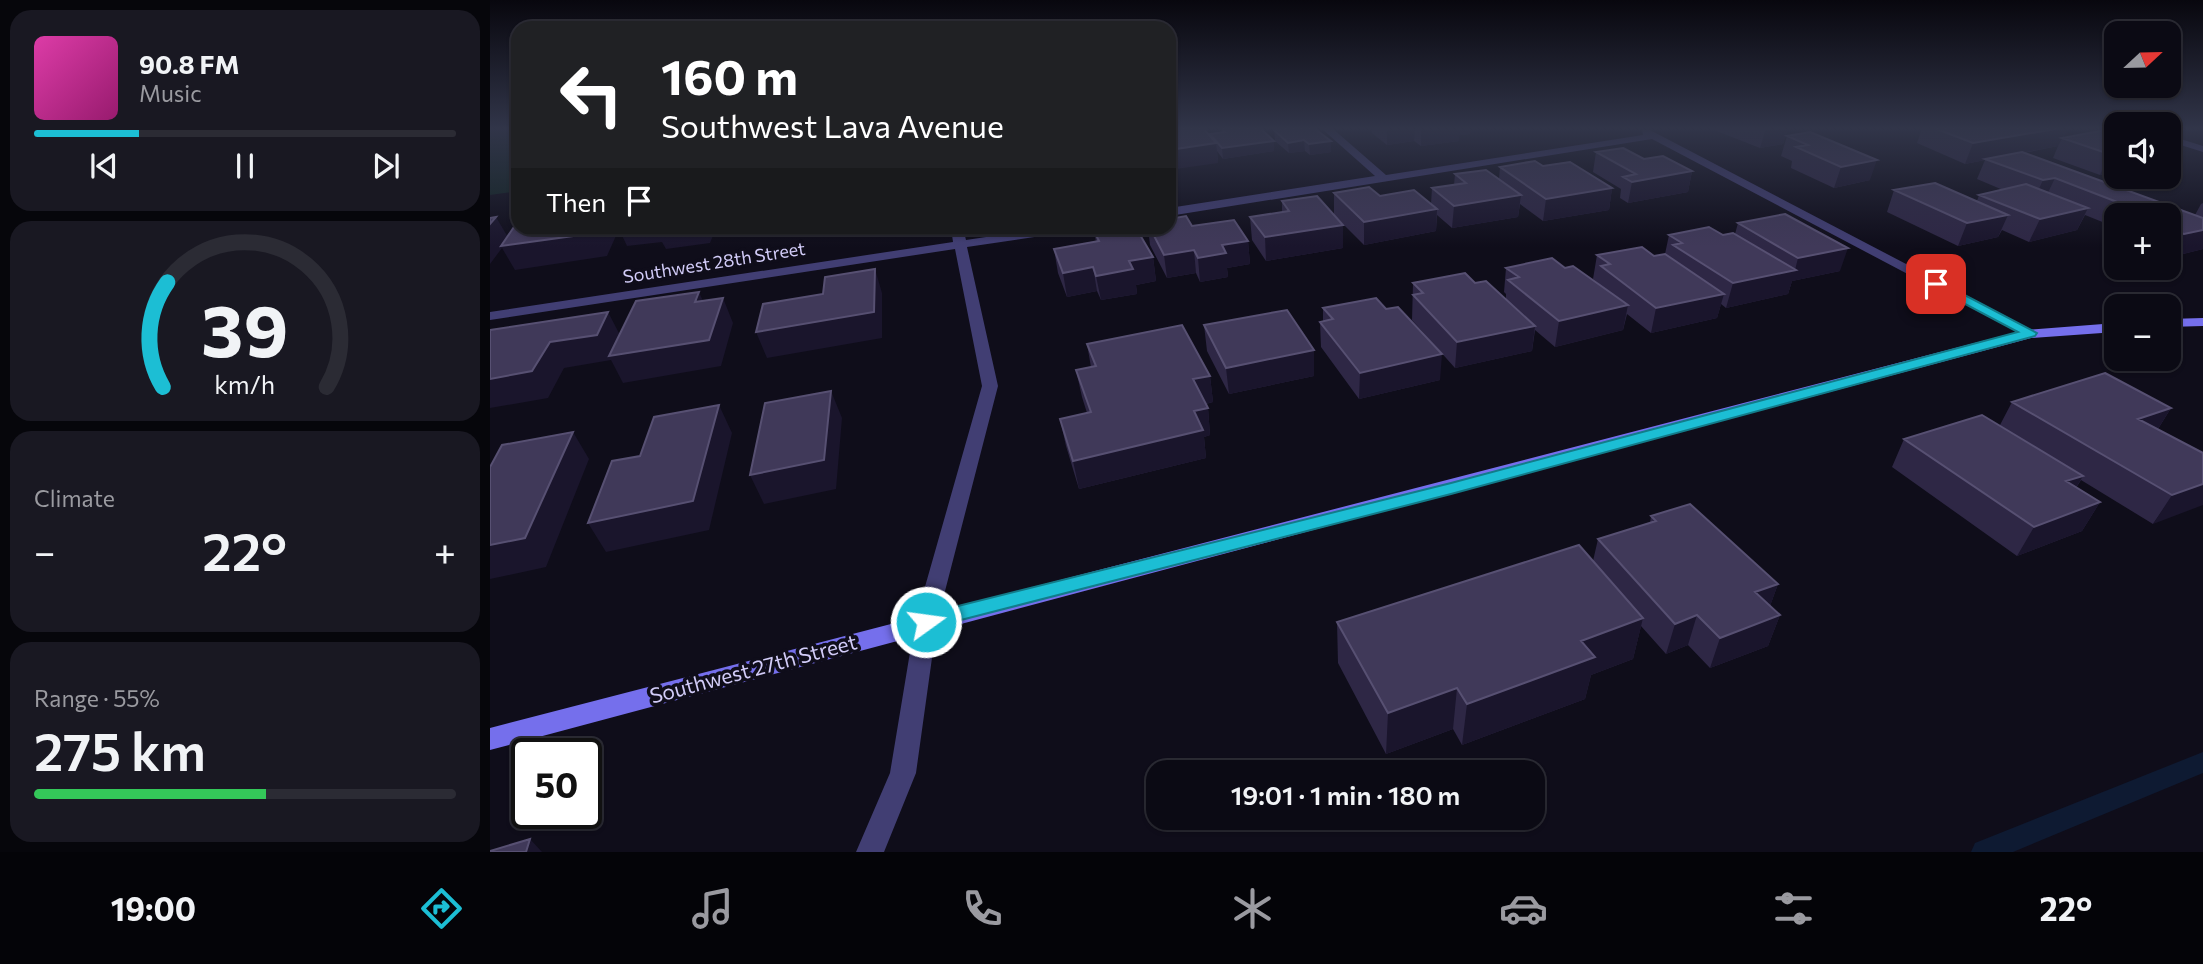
<!DOCTYPE html>
<html lang="en">
<head>
<meta charset="utf-8">
<style>
	:root { --surface:#0b0a14; --page:#191822; --text:#f1f3f6; --muted:#9a9aa0; --line:#2b2b34; --accent:#1cbed4 }
	body { margin:0; font-family:Commissioner,sans-serif; background:var(--page); color:var(--text); height:100vh; display:flex; flex-direction:column; font-size:26px; white-space:nowrap }
	* { box-sizing:border-box; margin:0 }
	p { font-size:23px; color:var(--muted) }
	.icon { flex:none; width:38px; height:38px; fill:none; stroke:currentColor; stroke-width:2; stroke-linecap:round; stroke-linejoin:round }
	.map { position:relative; flex:1; overflow:hidden }
	.details { display:flex; flex-direction:column; gap:10px; padding:10px; background:#06060b; width:490px }
	.details>* { flex:none }
	.banner { position:absolute; left:21px; top:21px; width:665px; height:214px; border-radius:21px; box-shadow:0 2px 5px #0004,0 0 0 2px var(--line); background:#202124; color:#fff; overflow:hidden }
	.needle { width:46px; rotate:68deg }
	.buttons { position:absolute; left:1614px; top:21px; display:grid; gap:14px }
	.buttons a { display:grid; place-items:center; width:77px; height:77px; border-radius:14px; background:var(--surface); box-shadow:0 2px 5px #0004,0 0 0 2px var(--line); font-size:35px }
	.speed { position:absolute; left:21px; top:738px; display:flex; gap:14px; font-size:35px; font-weight:700; text-align:center }
	.speed>* { display:grid; place-content:center; width:91px; height:91px; border-radius:50%; background:var(--surface); box-shadow:0 2px 5px #0004,0 0 0 2px var(--line); line-height:1 }
	.speed .limit { border:4px solid #111; border-radius:10px; background:#fff; color:#111 }
	.pin { position:absolute; display:grid; place-items:center; width:60px; height:60px; color:#fff; margin:-30px; border-radius:14px; box-shadow:0 4px 10px #0006 }
	.me { position:absolute; width:77px; margin:-38px; rotate:76deg; stroke-linejoin:round; filter:drop-shadow(0 0 5px #0008) }
	.turn { display:flex; align-items:center; gap:24px; height:147px; padding:0 35px; font-size:32px }
	.turn .icon { width:91px; height:91px; stroke-width:2.5 }
	.turn b { display:block; font-size:49px; line-height:60px }
	.then { display:flex; align-items:center; height:66px; padding:0 35px; background:#0003; gap:14px; font-size:26px }
	.big { font-size:52px; font-weight:600; line-height:1.1 }
	.details .tile { flex:1; display:flex; flex-direction:column; justify-content:center; gap:10px; min-width:0; padding:0 24px; border-radius:21px; background:var(--page) }
	.details .dial { align-items:center; gap:0 }
	.dial svg { height:182px; overflow:visible; fill:none; stroke:var(--line); stroke-width:7; stroke-linecap:round; text-anchor:middle }
	.dial text { fill:var(--text); stroke:none }
	.song { display:flex; align-items:center; gap:21px }
	.cover { width:84px; height:84px; border-radius:10px; background:linear-gradient(135deg,hsl(320 70% 55%),hsl(320 70% 35%)) }
	.played { height:7px; border-radius:4px; background:linear-gradient(90deg,var(--accent) 25%,var(--line) 25%) }
	.keys { display:flex; justify-content:space-around; direction:ltr }
	.heat { display:flex; justify-content:space-between; align-items:center; font-size:38px; direction:ltr }
	.charge { height:10px; border-radius:5px; background:linear-gradient(90deg,#34c759 55%,var(--line) 0) }
	.trip { position:absolute; left:656px; top:760px; width:399px; height:70px; border-radius:21px; background:var(--surface); box-shadow:0 2px 5px #0004,0 0 0 2px var(--line); font-weight:600; line-height:70px; text-align:center }
	.tab-bar { display:flex; height:112px; justify-content:space-around; align-items:center; background:#040408; color:var(--muted) }
	.tab-bar .icon { width:49px; height:49px }
	.tab-bar .on { color:var(--accent) }
	.tab-bar b { font-size:32px; color:var(--text) }
	main { display:flex; flex:1; min-height:0 }
	.map>svg:first-child { display:block }
	.green { fill:#112322 }
	.lines { fill:none; stroke-linecap:round; stroke-linejoin:round }
	.stream { fill:#0e1a32; fill-rule:evenodd }
	.minor { fill:#413e73; fill-rule:evenodd }
	.secondary { fill:#756fec; fill-rule:evenodd }
	.wall { fill:#2e2745 }
	.shaded-wall { fill:#1a152c }
	.building { fill:#403959; stroke:#575072; stroke-width:2 }
	.route { fill:#1cbed4; stroke:#127c8a; stroke-width:2 }
	.labels { text-anchor:middle; dominant-baseline:central; stroke-width:7; stroke-linejoin:round; paint-order:stroke }
	.far-street-label { font-size:18px; fill:#d2ccf8; stroke:#0f0d1a }
	.street-label { font-size:21px; fill:#d2ccf8; stroke:#0f0d1a }
</style>
</head>
<body>
<main>
<section class="details">
<div class="tile">
<div class="song"><i class="cover"></i><div><b>90.8 FM</b><p>Music</p></div></div>
<div class="played"></div>
<div class="keys"><svg class="icon" aria-label="previous" viewBox="0 0 24 24"><path d="M18 5L8 12l10 7zM5 5v14"/></svg><svg class="icon" aria-label="pause" viewBox="0 0 24 24"><path d="M8 5v14M16 5v14"/></svg><svg class="icon" aria-label="next" viewBox="0 0 24 24"><path d="M6 5l10 7-10 7zM19 5v14"/></svg></div>
</div>
<div class="tile dial"><svg viewBox="0 0 100 80">
<path d="M14 69A42 42 0 1 1 86 69"/>
<path d="M14 69A42 42 0 0 1 16 23" stroke="#1cbed4"/>
<text x="50" y="56" font-size="32" font-weight="700">39</text>
<text x="50" y="72" font-size="11">km/h</text>
</svg></div>
<div class="tile"><p>Climate</p>
<div class="heat"><a>−</a><b class="big">22°</b><a>+</a></div>
</div>
<div class="tile"><p>Range · 55%</p><b class="big">275 km</b><div class="charge"></div></div>
</section>
<div class="map">
<svg width="1713" height="852" viewBox="0 0 1713 852">
	<rect width="100%" height="100%" fill="#0f0d1a"/>
	<path class="green" d="M0 128H28V191L0 195Z"/>
	<g class="lines">
		<path class="stream" d="M1713 752V773L1523 852H1481L1485 843Z"/>
		<path class="minor" d="M831 128H842L896 175 1153 135 1152 130H1160L1548 333 1545 336H1535L1162 139 679 216V208L885 176Z
			M1678 135 1713 146V152L1678 141Z
			M461 228H473L476 240 557 228H584L578 232 477 247 508 386 447 622 426 773 394 852H366L400 773 425 622 492 386 465 249 0 320V312L463 242Z"/>
		<path class="secondary" d="M1713 318V326L1678 327V319Z
			M1626 323V332L1541 338 0 750V728L1535 330Z"/>
	</g>
	<path class="wall" d="M732 128 784 151 733 159 727 151 728 163 720 134 732 132Z
		M790 128H824L841 141V152L820 155 815 151 799 153 785 141 784 130 791 129Z
		M882 128H981L980 134 969 135V141L931 146 924 141 897 145 882 133Z
		M1219 128H1298L1293 144 1270 148Z
		M1430 128H1578L1573 138 1624 128 1626 171 1610 175 1563 158 1568 146 1534 153 1705 215 1711 204 1713 203V249L1681 257 1678 256V215H1626V235L1612 230 1615 223 1595 215 1587 230 1539 242 1512 230 1508 237 1468 246 1397 212 1404 190 1487 201 1489 195 1513 190 1487 179 1495 160 1475 164 1427 143 1432 128Z
		M1320 132 1380 180 1344 188 1301 168 1302 161 1291 156 1297 136Z
		M1106 152 1202 171 1198 192 1138 203 1130 198 1131 189 1103 172Z
		M1053 166 1122 188 1119 210 1053 221 1030 204 1028 217 962 228 947 215 946 231 874 245 844 215V193L890 196 941 204 942 188 964 185 965 174 1009 179 1010 167Z
		M792 201 853 248 776 261 762 240 760 217 792 212Z
		M1248 223 1350 271 1302 281 1298 294 1236 308 1231 304 1227 318 1161 333 1137 314 1133 330 1065 347 1045 330 1042 351 965 368 922 320 923 283H985L1016 299V294L1014 292 1016 268H1075L1108 283 1103 279 1107 255 1164 256 1175 254 1179 235 1245 234Z
		M702 226 758 241 760 264 737 268 738 277 710 282 706 273 677 278 660 245 658 228Z
		M604 231 663 257 666 281 646 285 647 294 611 300 607 291 577 297 568 273 564 249 606 242Z
		M833 308 950 380 869 399 831 347 830 322 833 321Z
		M714 325 824 350V376L739 394 717 351Z
		M597 344 720 376 723 402 716 404 718 408 720 435 714 437 716 458 589 489 576 446 570 419 597 413 592 397 586 370 601 367Z
		M1522 402 1681 408 1668 429 1713 453 1663 524 1591 480 1586 488 1610 502 1592 531 1527 556 1402 467 1414 439 1510 425Z
		M1161 516 1288 584 1280 606 1290 615 1278 646 1220 668 1198 645 1176 654 1151 626 1143 659 1101 675 1095 699 972 745 963 729 896 754 848 663 847 622 1103 561 1108 539 1160 523Z"/>
	<path class="shaded-wall" d="M897 128H925L924 141 897 145Z
		M931 128H981L980 134 969 135V141L931 146Z
		M1040 128H1055L1039 130Z
		M1276 128H1298L1293 144 1270 148Z
		M1571 128H1578L1568 146 1498 159H1495V160L1475 164 1483 143Z
		M814 140 815 151 799 153 798 143Z
		M784 141V151L733 159 732 148Z
		M841 141V152L820 155 819 144Z
		M726 143 728 163 679 170V150Z
		M1626 153V171L1610 175 1619 154Z
		M1387 160 1380 180 1344 188 1351 167Z
		M1202 171 1198 192 1138 203 1142 182Z
		M1565 178 1555 199 1543 202 1553 180Z
		M1122 188 1119 210 1053 221 1056 199Z
		M1031 195 1028 217 962 228 964 206Z
		M1598 208 1587 230 1539 242 1550 219Z
		M947 209 946 231 874 245V222Z
		M1518 215 1508 237 1468 246 1477 223Z
		M6 217 19 239 108 228H226L220 243 176 249 172 242 137 246 129 229 117 256 25 270 12 248 0 264V224Z
		M853 225V248L776 261 775 237Z
		M260 228H366L332 232 331 228 264 237Z
		M1713 230V249L1681 257 1694 234Z
		M758 241 760 264 737 268 738 277 710 282 708 258 732 245Z
		M1358 248 1350 271 1302 281 1298 294 1236 308 1243 283 1305 270 1308 258Z
		M704 250 706 273 677 278 674 255Z
		M663 257 666 281 646 285 647 294 611 300 606 276 639 261Z
		M603 267 607 291 577 297 573 273Z
		M385 269 392 293V338L277 358 266 332Z
		M209 292 220 317 205 302Z
		M1234 294 1227 318 1161 333 1166 308Z
		M233 298 243 323 231 366 133 383 121 360 74 368 58 398 0 408V379L60 342 118 312 131 337Z
		M1138 305 1133 330 1065 347 1069 321Z
		M1045 326 1042 351 965 368 967 342Z
		M824 350V376L739 394 736 368Z
		M952 354 950 380 869 399 870 373Z
		M720 376 723 402 706 406 703 379Z
		M341 391 352 418 346 489 274 504 260 475Z
		M229 405 242 433 219 530 116 552 98 523Z
		M718 408 720 435 714 437 716 458 589 489 583 461 704 411Z
		M1681 408 1664 435 1648 419Z
		M83 432 99 459 56 567 0 579V545Z
		M1593 476 1576 504V481Z
		M1713 484V505L1663 524 1682 495Z
		M1610 502 1592 531 1527 556 1544 527Z
		M1288 584 1277 614 1265 592Z
		M1207 615 1198 645 1176 654 1185 624Z
		M1290 615 1278 646 1220 668 1230 638Z
		M1153 618 1143 659 1101 675 1095 699 972 745 977 704 1091 641Z
		M967 688 963 729 896 754 898 713Z
		M40 839 52 852H36Z"/>
	<path class="building" d="M679 128H713L726 143 679 150Z
		M732 128H770L784 141 732 148 720 134 735 132Z
		M801 128H824L841 141 819 144 814 140 798 143 784 130Z
		M1444 128H1571L1483 143Z
		M1626 128V153L1619 154 1572 138Z
		M1320 132 1387 160 1351 167 1306 147 1318 145 1297 136Z
		M1133 148 1154 159 1173 156 1202 171 1142 182 1133 177 1146 174 1106 152Z
		M1532 152 1713 218V230L1694 234 1678 228V215H1644L1624 207 1635 205 1565 178 1553 180 1495 159Z
		M1045 161 1053 166 1080 162 1122 188 1056 199 1010 167Z
		M996 170 1031 195 964 206 942 188 976 183 965 174Z
		M1445 183 1518 215 1477 223 1404 190Z
		M1536 184 1598 208 1550 219 1489 195Z
		M879 187 890 196 924 190 947 209 874 222 844 193Z
		M827 196 853 225 775 237 760 217 799 211 792 201Z
		M1295 214 1358 248 1308 258 1248 223Z
		M696 216 702 226 744 220 758 241 732 245 736 253 708 258 704 250 674 255 660 228H679V219Z
		M6 217 0 224V218Z
		M28 221V228H108L105 233 11 246Z
		M1219 227 1233 235 1243 233 1306 270 1243 283 1183 245 1192 243 1179 235Z
		M624 228H646L663 257 639 261 643 269 606 276 603 267 573 273 564 249 609 241 604 231Z
		M1152 247 1164 256 1175 254 1234 294 1166 308 1111 266 1120 264 1107 255Z
		M1062 258 1075 268 1083 266 1138 305 1069 321 1018 280 1029 277 1016 268Z
		M385 269 384 312 266 332 273 304 333 294 335 277Z
		M975 273 985 283 996 281 1045 326 967 342 923 295 933 293 923 283Z
		M209 292 205 302 233 298 219 340 119 356 146 301Z
		M886 298 896 309 908 307 952 354 870 373 830 322 843 319 833 308Z
		M797 310 824 350 736 368 714 325Z
		M118 312 107 335 60 342 42 371 0 379V330Z
		M692 325 720 376 703 379 718 408 704 411 713 430 583 461 570 419 601 412 586 370 606 366 597 344Z
		M1615 373 1681 408 1648 419 1713 453V484L1682 495 1522 402Z
		M341 391 334 460 260 475 275 403Z
		M229 405 203 501 98 523 122 461 150 456 164 417Z
		M1492 415 1593 476 1576 481 1610 502 1544 527 1414 439Z
		M83 432 35 538 0 545V467L12 445Z
		M1200 504 1288 584 1265 592 1290 615 1230 638 1207 615 1185 624 1108 539 1166 521 1161 516Z
		M1089 545 1153 618 1091 641 1105 657 977 704 967 688 898 713 847 622Z
		M40 839 36 852H0V851Z"/>
	<linearGradient id="sky" x2="0" y2="1"><stop stop-color="#08070e"/><stop offset="0.52" stop-color="#313549"/><stop offset="1" stop-color="#313549" stop-opacity="0"/></linearGradient>
	<rect width="1713" height="247" fill="url(#sky)"/>
	<path class="route" d="M1446 280 1547 333 1545 336 961 494 436 629 428 627 425 622 428 616 436 614 961 483 1528 332 1441 286 1439 284Z"/>
	<g class="labels">
		<g class="far-street-label">
			<text transform="translate(224 262) rotate(-9)">Southwest 28th Street</text>
		</g>
		<g class="street-label">
			<text transform="translate(263 668) rotate(-15)">Southwest 27th Street</text>
		</g>
	</g>
</svg>
<div class="buttons">
<a><svg class="needle" viewBox="-14 -14 28 28"><path d="M0-13l5 13h-10z" fill="#e53935"/><path d="M0 13l5-13h-10z" fill="#9a9aa0"/></svg></a>
<a><svg class="icon" aria-label="sound" viewBox="0 0 24 24"><path d="M4 9h4l5-4v14l-5-4H4zM17 9q2 3 0 6"/></svg></a>
<a>+</a>
<a>−</a>
</div>
<div class="speed"><div class="limit">50</div></div>
<div class="pin" style="left:1446px;top:284px;background:#d93025"><svg class="icon" aria-label="arrive" viewBox="0 0 24 24"><path d="M6 21V4h12l-3 4 3 4H6"/></svg></div>
<svg class="me" style="left:436px;top:622px" viewBox="-20 -20 40 40"><circle r="17" fill="#1cbed4" stroke="#fff" stroke-width="3"/><path d="M0-11L8 9 0 5-8 9z" fill="#fff"/></svg>
<div class="trip">19:01 · 1 min · 180 m</div>
<div class="banner">
<div class="turn"><svg class="icon" aria-label="left" viewBox="0 0 24 24"><path d="M17 20v-9H6M10 6l-5 5 5 5"/></svg><div><b>160 m</b>Southwest Lava Avenue</div></div>
<div class="then">Then<svg class="icon" aria-label="arrive" viewBox="0 0 24 24"><path d="M6 21V4h12l-3 4 3 4H6"/></svg></div>
</div>
</div>
</main>
<nav class="tab-bar">
<b>19:00</b>
<svg class="icon on" aria-label="directions" viewBox="0 0 24 24"><path d="M12 3l9 9-9 9-9-9zM9 14v-3h6M13 9l2 2-2 2"/></svg>
<svg class="icon" aria-label="music" viewBox="0 0 24 24"><path d="M9 18V5l10-2v13"/><circle cx="6" cy="18" r="3"/><circle cx="16" cy="16" r="3"/></svg>
<svg class="icon" aria-label="phone" viewBox="0 0 24 24"><path d="M5 4h4l2 5-3 2q2 4 5 5l2-3 5 2v4C11 20 4 13 5 4z"/></svg>
<svg class="icon" aria-label="climate" viewBox="0 0 24 24"><path d="M12 3v18M4 7l16 10M4 17L20 7"/></svg>
<svg class="icon" aria-label="car" viewBox="0 0 24 24"><path d="M5 17H2v-5l4-1 3-4h7l3 4 3 1v5h-3M9 17h6M6 11h13"/><circle cx="7" cy="17" r="2"/><circle cx="17" cy="17" r="2"/></svg>
<svg class="icon" aria-label="filters" viewBox="0 0 24 24"><path d="M4 7h16M4 17h16"/><circle cx="9" cy="7" r="2"/><circle cx="15" cy="17" r="2"/></svg>
<b>22°</b>
</nav>
</body>
</html>
